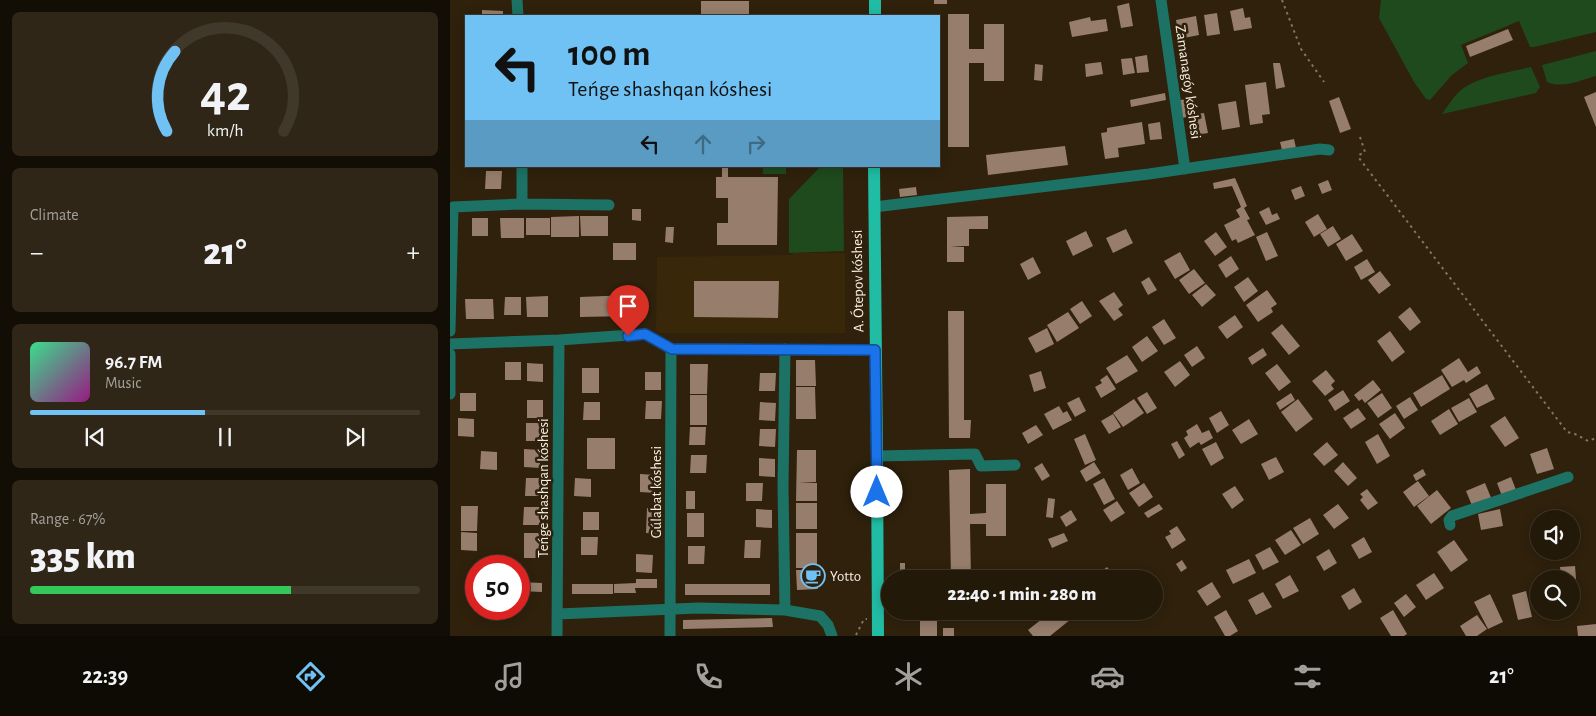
<!DOCTYPE html>
<html lang="en">
<head>
<meta charset="utf-8">
<style>
	:root { --surface:#231909; --page:#2f2617; --text:#f1f3f6; --muted:#a3a09c; --line:#40382a; --accent:#70c2f4 }
	body { margin:0; font-family:"Alegreya Sans",sans-serif; background:var(--page); color:var(--text); height:100vh; display:flex; flex-direction:column; font-size:19px; white-space:nowrap }
	* { box-sizing:border-box; margin:0 }
	p { font-size:16px; color:var(--muted) }
	.icon { flex:none; width:28px; height:28px; fill:none; stroke:currentColor; stroke-width:2; stroke-linecap:round; stroke-linejoin:round }
	.map { position:relative; flex:1; overflow:hidden }
	.side { display:flex; flex-direction:column; gap:12px; padding:12px; background:#130e05; width:450px }
	.side>* { flex:none }
	.top-card { position:absolute; left:15px; top:15px; width:475px; height:152px; border-radius:0px; box-shadow:0 2px 12px #0003,0 0 0 1px var(--line); background:#70c2f4; color:#111; overflow:hidden }
	.fabs { position:absolute; left:1080px; top:510px; display:grid; gap:10px }
	.fabs a { display:grid; place-items:center; width:50px; height:50px; border-radius:50%; background:var(--surface); box-shadow:0 2px 12px #0003,0 0 0 1px var(--line); font-size:25px }
	.speed { position:absolute; left:15px; top:555px; display:flex; gap:10px; font-size:25px; font-weight:700; text-align:center }
	.speed>* { display:grid; place-content:center; width:65px; height:65px; border-radius:50%; background:var(--surface); box-shadow:0 2px 12px #0003,0 0 0 1px var(--line); line-height:1 }
	.speed .limit { border:8px solid #d22; background:#fff; color:#111 }
	.pin { position:absolute; display:grid; place-items:center; width:42px; height:42px; color:#fff; margin:-51px -21px; border-radius:50% 50% 50% 0; rotate:-45deg; box-shadow:0 0 5px #0007 }
	.pin .icon { rotate:45deg }
	.me { position:absolute; width:55px; margin:-28px; rotate:0deg; stroke-linejoin:round; filter:drop-shadow(0 0 4px #0008) }
	.turn { display:flex; align-items:center; gap:18px; height:105px; padding:0 20px; font-size:22px }
	.turn .icon { width:65px; height:65px; stroke-width:2.5 }
	.turn b { display:block; font-size:35px; line-height:42px }
	.lanes { display:flex; align-items:center; height:48px; padding:0 20px; background:#0003; justify-content:center; gap:25px; direction:ltr }
	.lanes .off { opacity:.35 }
	.big { font-size:38px; font-weight:800; line-height:1.1 }
	.side .tile { flex:1; display:flex; flex-direction:column; justify-content:center; gap:8px; min-width:0; padding:0 18px; border-radius:8px; background:var(--page) }
	.side .dial { align-items:center; gap:0 }
	.dial svg { height:130px; overflow:visible; fill:none; stroke:var(--line); stroke-width:7; stroke-linecap:round; text-anchor:middle }
	.dial text { fill:var(--text); stroke:none }
	.song { display:flex; align-items:center; gap:15px }
	.cover { width:60px; height:60px; border-radius:8px; background:linear-gradient(135deg,hsl(150 70% 55%),hsl(310 70% 35%)) }
	.played { height:5px; border-radius:2px; background:linear-gradient(90deg,var(--accent) 45%,var(--line) 45%) }
	.keys { display:flex; justify-content:space-around; direction:ltr }
	.heat { display:flex; justify-content:space-between; align-items:center; font-size:28px; direction:ltr }
	.charge { height:8px; border-radius:4px; background:linear-gradient(90deg,#34c759 67%,var(--line) 0) }
	.trip { position:absolute; left:431px; top:570px; width:282px; height:50px; border-radius:25px; background:var(--surface); box-shadow:0 2px 12px #0003,0 0 0 1px var(--line); font-weight:800; line-height:50px; text-align:center }
	.tabs { display:flex; height:80px; justify-content:space-around; align-items:center; background:#0e0a04; color:var(--muted) }
	.tabs .icon { width:35px; height:35px }
	.tabs .active { color:var(--accent) }
	.tabs b { font-size:22px; color:var(--text) }
	main { display:flex; flex:1; min-height:0 }
	.map>svg:first-child { display:block }
	.built { fill:#39270a }
	.green { fill:#1e4a1d }
	.building { fill:#977e6c }
	.lines { fill:none; stroke-linecap:round; stroke-linejoin:round }
	.path { stroke:#817563; stroke-width:2; stroke-dasharray:2.5 4; stroke-linecap:butt }
	.minor { stroke:#1c7264; stroke-width:11 }
	.major { stroke:#21bca4; stroke-width:12 }
	.route-casing { stroke:#114b97; stroke-width:12 }
	.route { stroke:#1a73e8; stroke-width:9 }
	.labels { text-anchor:middle; dominant-baseline:central; stroke-width:5; stroke-linejoin:round; paint-order:stroke }
	.street-label { font-size:15px; fill:#f8efe2; stroke:#2f210c }
	.poi-label { font-size:15px; fill:#f8efe2; stroke:#2f210c; text-anchor:start }
</style>
</head>
<body>
<main>
<section class="side">
<div class="tile dial"><svg viewBox="0 0 100 80">
<path d="M14 69A42 42 0 1 1 86 69"/>
<path d="M14 69A42 42 0 0 1 19 20" stroke="#70c2f4"/>
<text x="50" y="56" font-size="32" font-weight="700">42</text>
<text x="50" y="72" font-size="11">km/h</text>
</svg></div>
<div class="tile"><p>Climate</p>
<div class="heat"><a>−</a><b class="big">21°</b><a>+</a></div>
</div>
<div class="tile">
<div class="song"><i class="cover"></i><div><b>96.7 FM</b><p>Music</p></div></div>
<div class="played"></div>
<div class="keys"><svg class="icon" aria-label="previous" viewBox="0 0 24 24"><path d="M18 5L8 12l10 7zM5 5v14"/></svg><svg class="icon" aria-label="pause" viewBox="0 0 24 24"><path d="M8 5v14M16 5v14"/></svg><svg class="icon" aria-label="next" viewBox="0 0 24 24"><path d="M6 5l10 7-10 7zM19 5v14"/></svg></div>
</div>
<div class="tile"><p>Range · 67%</p><b class="big">335 km</b><div class="charge"></div></div>
</section>
<div class="map">
<svg width="1146" height="636" viewBox="0 0 1146 636">
	<rect width="100%" height="100%" fill="#2f210c"/>
	<path class="built" d="M343 253H395V333H210L206 330 207 257 343 255Z"/>
	<path class="green" d="M931 0H1146V32L1084 47H1080L1069 21 1011 45 1018 63 1002 75 980 100 976 99 964 82 929 18Z
		M1146 51V76C1131 80 1112 89 1097 82L1092 65Z
		M1081 67 1090 87 1086 93 992 114C998 106 1003 97 1011 90 1028 76 1061 72 1081 67Z
		M313 166H336V174H313Z
		M371 166H393L394 251 339 253V199Z"/>
	<path class="building" d="M484 0H497V4H484Z
		M251 1H299V16H251Z
		M679 3 683 26 671 28 667 6Z
		M793 8 795 18 800 17 802 28 784 31 780 11Z
		M32 10 53 11V16H32Z
		M767 13 770 34 757 36 754 15Z
		M498 14H519V49H534V24H554V81H534V63H519V147H498Z
		M746 16 749 35 729 39 726 20Z
		M640 17 641 21 656 19 658 31 622 37 619 22Z
		M1058 29 1063 40 1020 57 1016 46Z
		M697 55 699 72 687 73 685 57Z
		M682 58 685 73 673 75 671 59Z
		M651 62 653 74 636 77 635 64Z
		M823 63H830L835 87 826 89Z
		M585 64 593 65 592 81 584 80Z
		M816 82 820 114 812 115 813 123 800 125 795 85Z
		M1146 92V127L1134 97Z
		M715 93 716 100 681 107 680 100Z
		M889 97 901 129 890 133 879 101Z
		M738 99 739 107H735L737 117 732 118 730 100Z
		M786 101 790 127 772 130 768 104Z
		M754 113 758 133 745 135 741 115Z
		M692 122 695 144 668 148 669 157 655 159 651 133 657 132V128Z
		M710 122 712 139 700 140 698 124Z
		M844 139 846 148 832 150 830 142Z
		M615 146 618 165 538 175 536 155Z
		M272 166H278V177H328L327 245H267V223H278V198H266V177H272Z
		M36 171H52L51 189H35Z
		M785 178 797 206 794 208 800 219 797 220 805 235 788 243 786 239 782 241 774 225 790 217 786 210 791 207 782 186 764 189 763 183Z
		M878 180 882 190 872 194 868 184Z
		M851 186 855 196 845 200 841 190Z
		M466 187 467 195 450 197 449 189Z
		M819 207 822 215 827 213 830 219 816 225 809 212Z
		M182 209H191V221L182 220Z
		M868 214 877 229 864 237 855 222Z
		M129 216V237H101V217Z
		M130 216H158V236H131Z
		M538 216V229H519V246H500L514 247V262H497V217Z
		M22 218H38V236H22Z
		M50 218H74V238H51Z
		M76 218H100V235H76Z
		M883 226 891 239 878 247 870 234Z
		M216 227H224L223 243 215 242Z
		M676 229 683 243 663 253 656 238Z
		M636 231 643 246 623 256 616 241Z
		M766 232 777 247 765 256 754 241Z
		M817 232 828 256 816 261 806 237Z
		M902 234 913 251 896 261 886 244Z
		M163 243H186V260H163Z
		M730 252 740 270 725 279 714 261Z
		M781 256 789 269 776 278 768 265Z
		M583 257 591 273 578 280 570 264Z
		M917 259 925 272 911 280 904 267Z
		M744 269 755 283 739 294 729 280Z
		M930 271 941 285 929 294 918 280Z
		M699 277 707 290 698 295 691 282Z
		M798 277 808 291 794 302 784 287Z
		M244 281H329L328 318 244 317Z
		M756 284 766 295 752 307 742 295Z
		M817 290 827 304 821 308 823 312 808 322 796 305Z
		M664 292 673 305 668 309 673 315 664 321 649 301Z
		M180 295V316L130 317V297Z
		M98 296V317H77L76 297Z
		M55 297H71V315H54Z
		M15 299H43L44 319H16Z
		M632 301 642 316 630 324 620 309Z
		M960 307 971 322 960 331 948 317Z
		M498 311H514V420H521L520 438H499Z
		M618 312 629 328 607 342 597 325Z
		M785 315 793 327 777 339 768 327Z
		M714 319 726 338 714 345 702 327Z
		M832 324 850 346 839 355 821 333Z
		M597 328 604 344 586 353 578 338Z
		M940 331 955 352 942 362 927 341Z
		M697 336 708 351 692 362 682 347Z
		M747 346 755 358 742 367 734 355Z
		M813 348 817 355 802 365 798 358Z
		M677 355 688 371 666 384 656 368Z
		M1009 358 1018 372 1027 366 1031 373 1016 383 1014 380 1002 387 991 370Z
		M346 360H365L366 386H346Z
		M730 361 740 375 725 387 714 372Z
		M55 362H71V380H55Z
		M77 363 93 364V382L77 381Z
		M240 364H258L257 394H240Z
		M827 364 841 382 829 391 815 373Z
		M132 368H149V393H132Z
		M876 370 885 381 881 385 884 389 875 396 862 381Z
		M591 371 596 388 584 392 579 375Z
		M195 372H211V390H195Z
		M310 373H326L325 391H309Z
		M657 375 666 389 651 398 645 387 652 383 650 380Z
		M992 375 1000 389 971 407 963 393Z
		M923 380 931 390 915 403 912 399 909 401 904 395Z
		M1037 384 1045 399 1027 408 1019 394Z
		M346 387H365L366 419H346Z
		M893 390 900 401 885 411 878 400Z
		M697 392 707 408 697 414 687 398Z
		M10 393H26V411H10Z
		M841 393 845 400 830 410 826 403Z
		M932 393 942 408 928 418 917 403Z
		M240 395H257V425H240Z
		M629 397 636 411 625 417 617 403Z
		M960 397 968 410 954 419 946 406Z
		M1019 398 1027 412 1009 422 1001 408Z
		M684 399 694 413 673 427 663 413Z
		M848 399 863 419 846 432 831 412Z
		M77 400H93V418H77Z
		M196 401H212L211 419H195Z
		M134 402H150V420H133Z
		M310 402 326 403 325 421 309 420Z
		M609 406 613 413 617 411 622 420 603 430 594 414Z
		M908 408 916 419 901 429 893 418Z
		M999 409 1008 424 990 435 981 421Z
		M771 411 779 425 767 433 759 418Z
		M945 413 955 428 940 439 929 424Z
		M663 414 671 427 659 434 651 421Z
		M1055 416 1069 438 1055 447 1040 426Z
		M8 418 24 419V437L8 436Z
		M799 419 808 434 791 444 782 430Z
		M76 423H93L92 441H76Z
		M747 424 752 433 759 430 763 438 751 445 749 442 740 448 734 438 738 435 736 431Z
		M586 425 593 435 578 444 572 433Z
		M240 427H256L255 445H239Z
		M310 429H326L325 447 309 446Z
		M635 434 646 460 635 465 624 439Z
		M928 434 940 456 927 464 915 442Z
		M137 438H165V469H137Z
		M727 441 735 455 729 459 721 444Z
		M766 442 774 458 761 466 752 449Z
		M877 442 888 455 874 466 863 454Z
		M1097 448 1104 469 1087 474 1080 454Z
		M74 449 90 450V468L74 467Z
		M347 450H366V482L349 483H367V501H346Z
		M31 451 47 452V470L30 469Z
		M241 455H257L256 473H240Z
		M826 457 834 472 819 480 811 464Z
		M309 458 325 459V477L309 476Z
		M644 462 651 473 636 482 630 471Z
		M893 462 907 478 898 486 884 471Z
		M592 463 600 476 592 481 584 468Z
		M682 468 690 483 678 490 670 475Z
		M520 469V514L536 513V484H556V536H536V524H520L521 579H501L499 470Z
		M973 469 976 475 966 481 963 475Z
		M190 474 206 475V493L190 492Z
		M1061 477 1066 490 1052 496 1047 483Z
		M76 478H92L91 496H75Z
		M125 478 141 479V497L124 496Z
		M654 478 665 499 654 505 643 484Z
		M968 481 979 496 964 507 953 492Z
		M296 483H313L312 501H296Z
		M694 483 703 497 689 507 679 493Z
		M1035 483 1042 500 1023 508 1016 491Z
		M785 486 794 500 782 509 772 494Z
		M917 489 928 503 918 510 910 500 913 497 910 494Z
		M987 490 1001 508 981 524 967 506Z
		M236 491H245V509H236Z
		M598 498 605 499 603 518 596 517Z
		M667 501 675 513 661 522 653 510Z
		M346 503H367V529H346Z
		M709 504 713 509 698 518 694 513Z
		M888 504 899 518 884 529 873 515Z
		M11 506H28L27 531H11Z
		M74 507H90V525H73Z
		M197 508H209L208 534 196 533Z
		M306 509 322 510V528L306 527Z
		M1050 509 1053 526 1031 530 1028 514Z
		M621 510 627 520 616 527 610 517Z
		M133 512H149V530H133Z
		M237 513H254V537H237Z
		M860 518 869 534 853 544 843 528Z
		M727 526 736 540 722 549 715 537 721 534 719 531Z
		M841 530 851 545 835 555 825 540Z
		M11 532 27 533V551L11 550Z
		M74 533H91V558H74Z
		M346 533H367V568H346Z
		M614 533 618 541 602 548 598 539Z
		M131 537H148L147 555H131Z
		M914 537 922 552 909 559 901 545Z
		M295 540H311L310 558H294Z
		M1004 540 1018 560 1001 572 987 552Z
		M238 546H255L254 564H238Z
		M820 547 829 562 813 570 805 555Z
		M879 549 887 563 874 571 866 557Z
		M186 554 203 555 202 573 186 572Z
		M799 559 806 573 783 584 776 570Z
		M732 560 737 568 731 572 726 564Z
		M450 563H455V579H450Z
		M1125 566 1126 579H1111L1110 567Z
		M657 567 667 579H642Z
		M346 570H367L368 589 347 590Z
		M984 573 994 588 976 600 966 585Z
		M840 575 849 591 833 599 825 584Z
		M186 579H207V588H185L186 593H164V584L186 583Z
		M69 582 92 583V592L69 591Z
		M762 582 771 597 757 606 747 591Z
		M122 584H163V594H122Z
		M235 584H320V595H235Z
		M17 585H26V594H17Z
		M904 588 912 602 899 610 891 596Z
		M1076 591 1082 617 1068 620 1062 595Z
		M813 592 822 607 806 615 798 600Z
		M956 594 966 607 954 617 944 603Z
		M1040 594 1053 622 1038 629 1024 602Z
		M776 610 788 631 780 636H775L764 617Z
		M943 610 957 634 954 636H941L930 618Z
		M602 611H631L600 636H583L578 630Z
		M1098 611H1110V614L1099 616Z
		M470 612H487V636H470Z
		M1027 615 1037 629 1027 636H1016L1010 626Z
		M322 618 323 627 233 629V620Z
		M1146 624V636H1128L1127 626Z
		M493 628H504V636H493Z"/>
	<g class="lines">
		<path class="path" d="M832 0 851 49 874 82
			M910 137 915 152 909 155V158L1117 432 1125 434 1138 441 1146 438
			M406 635 414 619H417"/>
		<path class="minor" d="M67 0 68 16
			M711 0 735 169
			M72 166V204
			M424 207 699 174 870 149 879 150
			M0 331 3 207 72 204 159 205
			M0 344 109 340 195 334 221 349 425 350
			M0 354V394
			M427 456 525 454 531 466 565 465
			M1000 525 999 520 1002 516 1118 477
			M335 610 333 487 335 349
			M108 614 248 608 335 610 370 616 378 625 382 636
			M107 636 109 340
			M220 636 221 349"/>
		<path class="major" d="M425 16V0
			M424 166 427 456 428 636"/>
	</g>
	<g class="lines">
		<g class="route-casing">
			<path id="route" d="M178 336 195 334 222 349 425 350 427 492"/>
		</g>
		<use href="#route" class="route"/>
	</g>
	<defs>
		<g id="cafe-ring" transform="scale(1.25)"><circle r="9.5" fill="#2f210c" stroke="#70c2f4" stroke-width="1.5"/><path d="M-5.5-4.5H6V0H3Q3 3.5 0 3.5H-2.5Q-5.5 3.5-5.5 0ZM3-3.2v2h1.7v-2ZM-6 4.5H4V6H-6Z" fill="#70c2f4"/></g>
	</defs>
	<g fill-rule="evenodd">
		<use href="#cafe-ring" x="363" y="576"/>
	</g>
	<g class="labels">
		<g class="street-label">
			<text transform="translate(738 82) rotate(82)">Zamanagóy kóshesi</text>
			<text transform="translate(408 281) rotate(-91)">A. Ótepov kóshesi</text>
			<text transform="translate(93 488) rotate(-90)">Teńge shashqan kóshesi</text>
			<text transform="translate(206 492) rotate(-90)">Gúlabat kóshesi</text>
		</g>
		<g class="poi-label">
			<text x="380" y="576">Yotto</text>
		</g>
	</g>
</svg>
<div class="fabs">
<a><svg class="icon" aria-label="sound" viewBox="0 0 24 24"><path d="M4 9h4l5-4v14l-5-4H4zM17 9q2 3 0 6"/></svg></a>
<a><svg class="icon" aria-label="search" viewBox="0 0 24 24"><circle cx="10" cy="10" r="6"/><path d="M15 15l6 6"/></svg></a>
</div>
<div class="speed"><div class="limit">50</div></div>
<div class="pin" style="left:178px;top:336px;background:#d93025"><svg class="icon" aria-label="arrive" viewBox="0 0 24 24"><path d="M6 21V4h12l-3 4 3 4H6"/></svg></div>
<svg class="me" style="left:427px;top:492px" viewBox="-20 -20 40 40"><circle r="19" fill="#fff"/><path d="M0-13L10 11 0 6-10 11z" fill="#1a73e8"/></svg>
<div class="trip">22:40 · 1 min · 280 m</div>
<div class="top-card">
<div class="turn"><svg class="icon" aria-label="left" viewBox="0 0 24 24"><path d="M17 20v-9H6M10 6l-5 5 5 5"/></svg><div><b>100 m</b>Teńge shashqan kóshesi</div></div>
<div class="lanes"><svg class="icon" aria-label="left" viewBox="0 0 24 24"><path d="M17 20v-9H6M10 6l-5 5 5 5"/></svg><svg class="icon off" aria-label="ahead" viewBox="0 0 24 24"><path d="M12 20V5M6 11l6-6 6 6"/></svg><svg class="icon off" aria-label="right" viewBox="0 0 24 24"><path d="M7 20v-9h11M14 6l5 5-5 5"/></svg></div>
</div>
</div>
</main>
<nav class="tabs">
<b>22:39</b>
<svg class="icon active" aria-label="directions" viewBox="0 0 24 24"><path d="M12 3l9 9-9 9-9-9zM9 14v-3h6M13 9l2 2-2 2"/></svg>
<svg class="icon" aria-label="music" viewBox="0 0 24 24"><path d="M9 18V5l10-2v13"/><circle cx="6" cy="18" r="3"/><circle cx="16" cy="16" r="3"/></svg>
<svg class="icon" aria-label="phone" viewBox="0 0 24 24"><path d="M5 4h4l2 5-3 2q2 4 5 5l2-3 5 2v4C11 20 4 13 5 4z"/></svg>
<svg class="icon" aria-label="climate" viewBox="0 0 24 24"><path d="M12 3v18M4 7l16 10M4 17L20 7"/></svg>
<svg class="icon" aria-label="car" viewBox="0 0 24 24"><path d="M5 17H2v-5l4-1 3-4h7l3 4 3 1v5h-3M9 17h6M6 11h13"/><circle cx="7" cy="17" r="2"/><circle cx="17" cy="17" r="2"/></svg>
<svg class="icon" aria-label="filters" viewBox="0 0 24 24"><path d="M4 7h16M4 17h16"/><circle cx="9" cy="7" r="2"/><circle cx="15" cy="17" r="2"/></svg>
<b>21°</b>
</nav>
</body>
</html>
